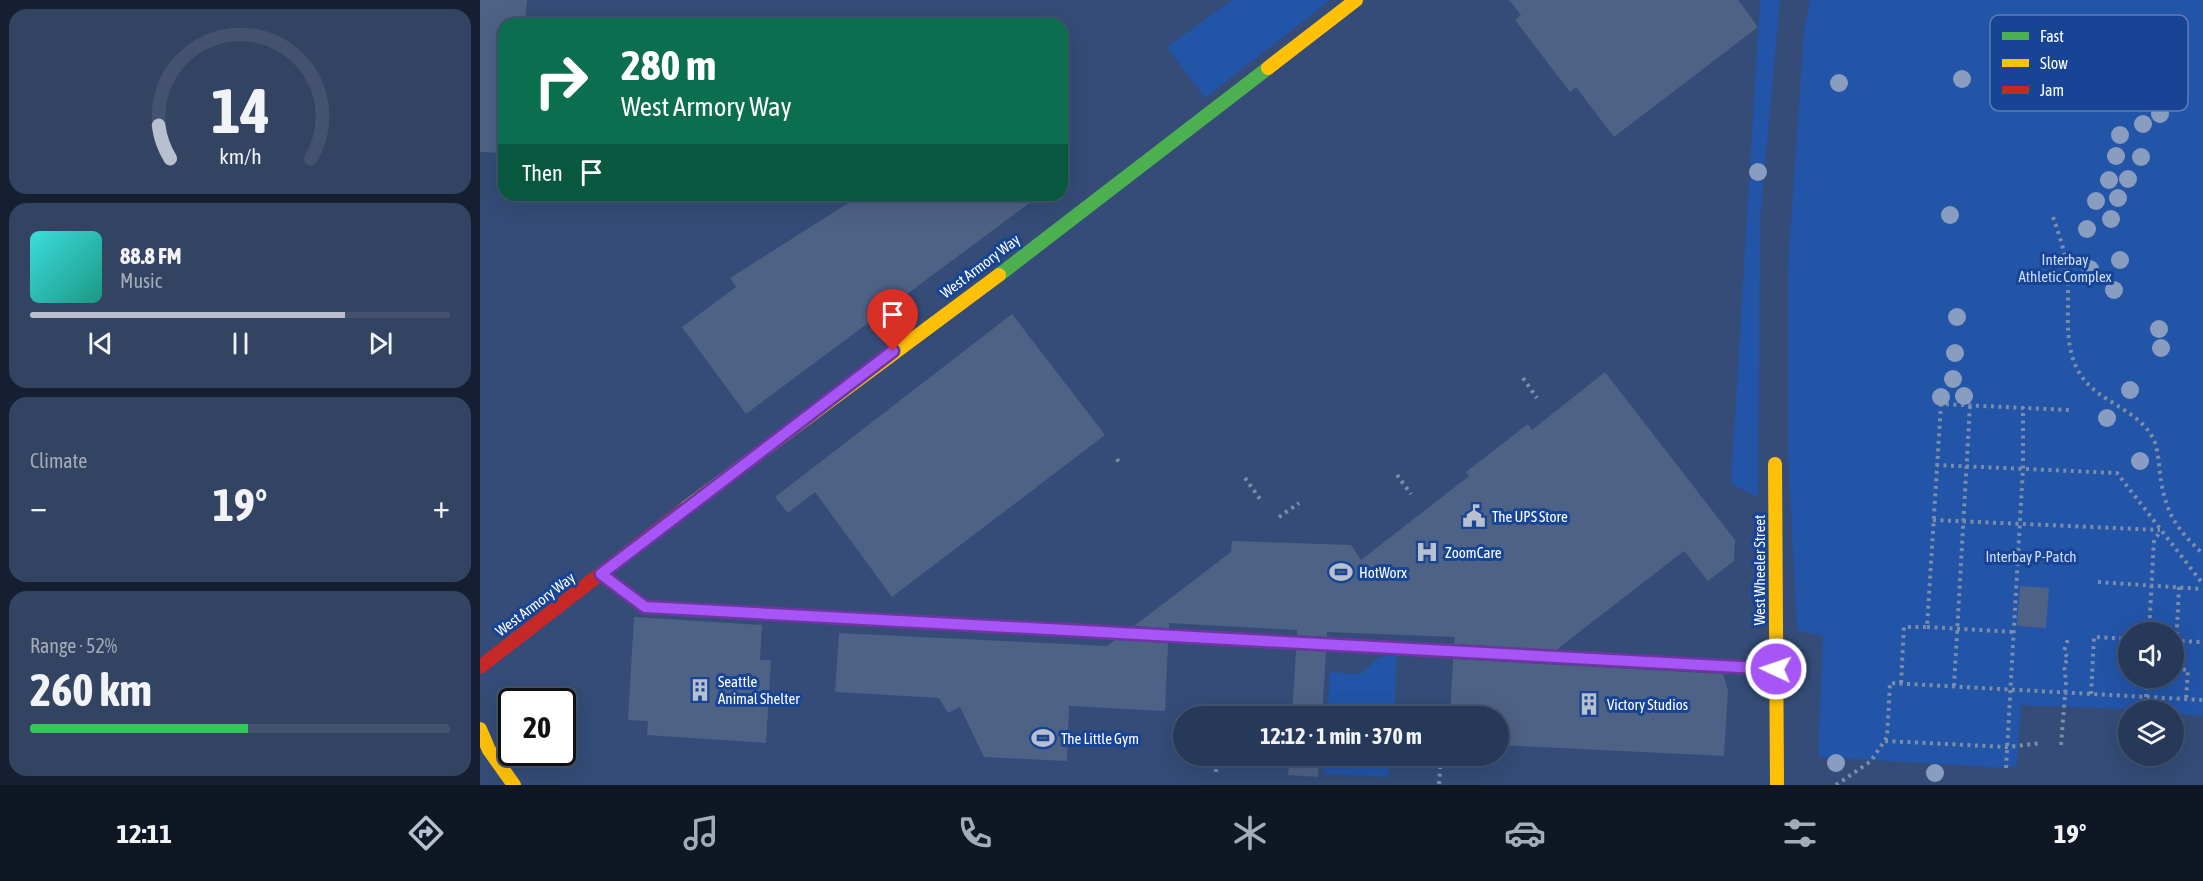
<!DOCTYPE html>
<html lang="en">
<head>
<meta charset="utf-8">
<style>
	:root { --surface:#273959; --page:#334462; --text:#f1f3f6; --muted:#a4acba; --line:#43536f; --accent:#b8c0cf }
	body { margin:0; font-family:"Asap Condensed",sans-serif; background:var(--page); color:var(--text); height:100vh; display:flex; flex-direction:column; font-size:22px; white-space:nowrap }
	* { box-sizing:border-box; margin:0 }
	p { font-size:20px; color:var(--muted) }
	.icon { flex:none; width:33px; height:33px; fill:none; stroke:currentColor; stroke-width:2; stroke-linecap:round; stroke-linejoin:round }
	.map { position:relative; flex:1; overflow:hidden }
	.drawer { display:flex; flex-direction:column; gap:9px; padding:9px; background:#151f31; width:480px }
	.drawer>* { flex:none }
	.top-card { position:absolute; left:18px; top:18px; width:570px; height:183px; border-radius:18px; box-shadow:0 6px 24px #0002,0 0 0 2px var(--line); background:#0b6e4f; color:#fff; overflow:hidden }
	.tools { position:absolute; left:1638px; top:622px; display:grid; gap:12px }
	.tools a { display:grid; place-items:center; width:66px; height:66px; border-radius:50%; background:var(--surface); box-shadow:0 6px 24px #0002,0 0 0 2px var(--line); font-size:30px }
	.speed { position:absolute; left:18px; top:688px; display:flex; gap:12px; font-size:30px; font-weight:700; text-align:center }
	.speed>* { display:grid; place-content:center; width:78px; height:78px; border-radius:50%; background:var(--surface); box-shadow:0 6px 24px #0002,0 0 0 2px var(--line); line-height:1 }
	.speed .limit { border:3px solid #111; border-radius:9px; background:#fff; color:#111 }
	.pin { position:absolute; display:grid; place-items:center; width:51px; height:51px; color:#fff; margin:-62px -26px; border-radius:50% 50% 50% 0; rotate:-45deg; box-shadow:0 0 6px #0007 }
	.pin .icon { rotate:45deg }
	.me { position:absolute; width:66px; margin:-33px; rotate:273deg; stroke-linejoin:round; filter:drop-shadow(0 0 4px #0008) }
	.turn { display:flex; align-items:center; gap:21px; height:126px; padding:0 24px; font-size:27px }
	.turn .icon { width:78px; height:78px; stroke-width:2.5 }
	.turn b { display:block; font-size:42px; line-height:51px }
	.then { display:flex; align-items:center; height:57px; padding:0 24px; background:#0003; gap:12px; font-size:22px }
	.big { font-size:45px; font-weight:700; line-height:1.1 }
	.drawer .tile { flex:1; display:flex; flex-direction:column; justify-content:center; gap:9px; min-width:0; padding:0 21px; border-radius:18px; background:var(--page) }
	.drawer .dial { align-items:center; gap:0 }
	.dial svg { height:156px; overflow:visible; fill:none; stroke:var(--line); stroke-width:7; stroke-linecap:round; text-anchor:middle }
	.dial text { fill:var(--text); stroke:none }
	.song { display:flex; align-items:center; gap:18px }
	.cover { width:72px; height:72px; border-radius:9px; background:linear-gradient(135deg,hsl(180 70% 55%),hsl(170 70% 35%)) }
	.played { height:6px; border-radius:3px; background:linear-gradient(90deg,var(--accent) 75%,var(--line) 75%) }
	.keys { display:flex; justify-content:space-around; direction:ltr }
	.heat { display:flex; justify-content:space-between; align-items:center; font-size:33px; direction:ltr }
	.charge { height:9px; border-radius:4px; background:linear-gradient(90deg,#34c759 52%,var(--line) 0) }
	.trip { position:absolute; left:693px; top:706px; width:336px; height:60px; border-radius:30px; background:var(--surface); box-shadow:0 6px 24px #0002,0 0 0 2px var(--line); font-weight:700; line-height:60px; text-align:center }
	.menu { display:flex; height:96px; justify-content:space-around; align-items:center; background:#101724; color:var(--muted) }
	.menu .icon { width:42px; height:42px }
	.menu .on { color:var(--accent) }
	.menu b { font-size:27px; color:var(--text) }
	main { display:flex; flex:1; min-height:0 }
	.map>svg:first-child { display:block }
	.green { fill:#2254a7; fill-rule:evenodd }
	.building { fill:#4e6285 }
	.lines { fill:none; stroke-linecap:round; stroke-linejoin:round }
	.path { stroke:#7c8daa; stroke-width:4; stroke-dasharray:3 4.5; stroke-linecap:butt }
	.lane { stroke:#7c8daa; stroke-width:10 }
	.fast { stroke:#4caf50; stroke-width:14 }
	.slow { stroke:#ffc107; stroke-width:14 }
	.jam { stroke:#c62828; stroke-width:14 }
	.tree { fill:#899dc0 }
	.route-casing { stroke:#6d37a1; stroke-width:15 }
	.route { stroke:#a855f7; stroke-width:10 }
	.labels { text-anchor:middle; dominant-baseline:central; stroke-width:6; stroke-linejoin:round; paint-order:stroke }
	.park-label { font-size:15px; fill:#cedffc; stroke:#174494 }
	.street-label { font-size:15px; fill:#fff; stroke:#174494 }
	.poi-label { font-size:15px; fill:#fff; stroke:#174494; text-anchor:start }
	.key { fill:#174494; stroke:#5d7cb4; stroke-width:1.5 }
	.key-label { font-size:16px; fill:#fff }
</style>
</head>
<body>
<main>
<section class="drawer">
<div class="tile dial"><svg viewBox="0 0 100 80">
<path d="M14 69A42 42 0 1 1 86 69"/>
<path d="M14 69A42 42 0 0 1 8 52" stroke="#b8c0cf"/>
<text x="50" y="56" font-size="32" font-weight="700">14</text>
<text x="50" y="72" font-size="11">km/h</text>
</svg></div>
<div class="tile">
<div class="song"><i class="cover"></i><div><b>88.8 FM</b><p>Music</p></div></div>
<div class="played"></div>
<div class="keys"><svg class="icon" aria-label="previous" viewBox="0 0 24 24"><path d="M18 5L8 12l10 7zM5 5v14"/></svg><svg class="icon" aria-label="pause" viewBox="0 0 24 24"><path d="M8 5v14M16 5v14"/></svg><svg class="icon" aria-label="next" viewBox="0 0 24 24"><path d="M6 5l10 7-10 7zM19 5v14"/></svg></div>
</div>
<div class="tile"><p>Climate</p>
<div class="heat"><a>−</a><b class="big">19°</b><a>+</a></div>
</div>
<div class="tile"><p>Range · 52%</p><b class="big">260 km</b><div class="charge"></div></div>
</section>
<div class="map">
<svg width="1723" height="785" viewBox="0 0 1723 785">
	<rect width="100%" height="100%" fill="#344c77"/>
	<path class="green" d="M752 0H850L725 98 687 47Z
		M1280 0H1300L1280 221 1278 498 1251 483Z
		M1330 0H1723V716L1694 714V711L1541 705 1537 765 1526 768 1338 757 1343 636 1317 630 1308 454V267L1324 31ZM1648 633H1694V678H1648Z
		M917 655 914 717H847L850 672 881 674 899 657Z
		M845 756H911L908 777 844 774Z"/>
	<path class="building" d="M0 0H47L45 24H24V153L0 152Z
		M1029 0H1258L1278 27 1134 137 1096 87 1090 92 1035 20 1041 15Z
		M381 195H560L266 414 202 327 256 287 250 278Z
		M532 314 625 435 412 597 335 492 308 513 295 497Z
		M1125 372 1255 540 1254 561 1228 581 1204 551 1076 650 974 644 975 637 847 632V637L817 635V630L689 623V628L654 626 751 552 752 541 871 545 881 560 989 476 986 472 1048 424 1052 430Z
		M1540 586 1569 588 1566 628 1537 626Z
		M154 617 282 625 280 660H291L286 743 167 735 168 721 148 720Z
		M359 633 627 646 635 640 688 643 685 711 589 706 587 761 504 757 480 707 468 713 459 698 355 692Z
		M816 650 846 652 842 717H812Z
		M973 659 1243 674 1248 691 1244 756 1018 745V717H970Z
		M810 756H839L838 777 808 775Z"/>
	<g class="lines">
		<path class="path" d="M1573 217C1579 234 1585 252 1587 270 1591 304 1581 343 1600 374 1618 403 1658 408 1674 440 1679 453 1679 468 1681 481 1687 516 1698 530 1723 554
			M1043 378 1057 398
			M637 459 640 464
			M1456 465 1637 473 1723 584
			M917 475 931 494
			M765 478 780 499
			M799 517 819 503
			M1453 520 1680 530
			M1618 582 1723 589
			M1699 587 1695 669 1708 670 1706 699
			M1447 627 1534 632
			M1669 633 1674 540 1681 531
			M1694 641 1723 642
			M1421 683 1424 627H1447L1461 404 1589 410
			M1474 686 1490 405
			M1611 694 1614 637 1648 639
			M1666 697 1667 678
			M1405 741 1527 747 1562 743
			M1581 745 1586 682 1584 665 1588 659 1584 651 1588 639
			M1526 768 1543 468V407
			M736 772 737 756
			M959 784 961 756
			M1356 785 1391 761 1407 737 1410 683 1723 700"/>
		<path class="lane" d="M124 576 165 607 1293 669"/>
		<path class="fast" d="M519 275 788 68"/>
		<path class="slow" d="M788 68 876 0
			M1295 464 1297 785
			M203 510 519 275
			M0 729 9 750 34 785"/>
		<path class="jam" d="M0 667 203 510"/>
	</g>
	<g class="tree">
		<circle cx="1482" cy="79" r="9"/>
		<circle cx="1359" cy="83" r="9"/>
		<circle cx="1680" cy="114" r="9"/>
		<circle cx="1663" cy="124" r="9"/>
		<circle cx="1640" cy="135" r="9"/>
		<circle cx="1636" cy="156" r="9"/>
		<circle cx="1661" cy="157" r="9"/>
		<circle cx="1278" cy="172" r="9"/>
		<circle cx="1648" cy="179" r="9"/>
		<circle cx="1629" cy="180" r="9"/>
		<circle cx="1638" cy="198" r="9"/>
		<circle cx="1616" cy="201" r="9"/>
		<circle cx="1470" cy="215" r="9"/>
		<circle cx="1631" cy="219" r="9"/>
		<circle cx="1607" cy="229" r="9"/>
		<circle cx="1640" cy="260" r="9"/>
		<circle cx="1610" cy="269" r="9"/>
		<circle cx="1634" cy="290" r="9"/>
		<circle cx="1477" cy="317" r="9"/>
		<circle cx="1679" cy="329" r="9"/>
		<circle cx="1681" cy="348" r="9"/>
		<circle cx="1475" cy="353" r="9"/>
		<circle cx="1473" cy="379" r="9"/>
		<circle cx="1650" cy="390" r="9"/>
		<circle cx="1484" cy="396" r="9"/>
		<circle cx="1461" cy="397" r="9"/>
		<circle cx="1627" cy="418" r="9"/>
		<circle cx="1660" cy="461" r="9"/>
		<circle cx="1356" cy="763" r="9"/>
		<circle cx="1455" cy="773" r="9"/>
	</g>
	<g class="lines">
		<g class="route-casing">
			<path id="route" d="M413 351 121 574 165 607 1296 669"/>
		</g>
		<use href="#route" class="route"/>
	</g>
	<defs>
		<g id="civic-bare" transform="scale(1.8)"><path d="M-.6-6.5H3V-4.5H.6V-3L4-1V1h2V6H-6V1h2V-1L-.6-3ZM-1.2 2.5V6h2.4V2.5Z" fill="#b8c0cf" stroke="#174494" stroke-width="2.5" paint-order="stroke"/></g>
		<g id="hospital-bare" transform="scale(1.8)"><path d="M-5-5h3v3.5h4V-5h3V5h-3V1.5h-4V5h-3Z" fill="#b8c0cf" stroke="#174494" stroke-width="2.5" paint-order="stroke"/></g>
		<g id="stadium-bare" transform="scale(1.8)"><path d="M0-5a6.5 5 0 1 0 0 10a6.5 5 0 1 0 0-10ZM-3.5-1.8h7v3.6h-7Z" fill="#b8c0cf" stroke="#174494" stroke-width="2.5" paint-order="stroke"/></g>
		<g id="building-bare" transform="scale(1.8)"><path d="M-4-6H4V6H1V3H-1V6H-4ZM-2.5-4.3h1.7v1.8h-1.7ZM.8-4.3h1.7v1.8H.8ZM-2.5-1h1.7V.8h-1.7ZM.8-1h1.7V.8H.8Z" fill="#b8c0cf" stroke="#174494" stroke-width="2.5" paint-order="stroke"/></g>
	</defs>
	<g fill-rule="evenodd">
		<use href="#civic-bare" x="994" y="516"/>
		<use href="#hospital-bare" x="947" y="552"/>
		<use href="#stadium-bare" x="861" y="572"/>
		<use href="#building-bare" x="220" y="690"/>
		<use href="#building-bare" x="1109" y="704"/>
		<use href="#stadium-bare" x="563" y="738"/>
	</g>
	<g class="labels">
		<g class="park-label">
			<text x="1585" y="259">Interbay<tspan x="1585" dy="17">Athletic Complex</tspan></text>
			<text x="1551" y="556">Interbay P-Patch</text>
		</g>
		<g class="street-label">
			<text transform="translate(500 266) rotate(-37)">West Armory Way</text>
			<text transform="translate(1279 570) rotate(-90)">West Wheeler Street</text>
			<text transform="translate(55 604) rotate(-37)">West Armory Way</text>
		</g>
		<g class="poi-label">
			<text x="1012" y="516">The UPS Store</text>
			<text x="965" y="552">ZoomCare</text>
			<text x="879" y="572">HotWorx</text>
			<text x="238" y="681">Seattle<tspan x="238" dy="17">Animal Shelter</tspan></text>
			<text x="1127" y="704">Victory Studios</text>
			<text x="581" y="738">The Little Gym</text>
		</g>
	</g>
	<rect x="1510" y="15" width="198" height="96" rx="9" class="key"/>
	<rect x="1522" y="32" width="27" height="8" fill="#4caf50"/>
	<rect x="1522" y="59" width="27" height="8" fill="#ffc107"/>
	<rect x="1522" y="86" width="27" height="8" fill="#c62828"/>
	<g class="key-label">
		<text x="1560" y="42">Fast</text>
		<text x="1560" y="69">Slow</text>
		<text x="1560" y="96">Jam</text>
	</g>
</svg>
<div class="tools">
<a><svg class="icon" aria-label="sound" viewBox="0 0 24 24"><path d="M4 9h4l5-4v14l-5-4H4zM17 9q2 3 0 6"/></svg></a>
<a><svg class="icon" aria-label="layers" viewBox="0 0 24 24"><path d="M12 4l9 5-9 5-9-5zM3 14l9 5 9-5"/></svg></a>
</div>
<div class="speed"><div class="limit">20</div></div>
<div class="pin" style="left:413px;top:351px;background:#d93025"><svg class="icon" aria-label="arrive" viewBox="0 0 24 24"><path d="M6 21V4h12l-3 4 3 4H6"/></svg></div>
<svg class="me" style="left:1296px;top:669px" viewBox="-20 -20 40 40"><circle r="17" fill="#a855f7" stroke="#fff" stroke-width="3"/><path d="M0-11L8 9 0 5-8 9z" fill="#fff"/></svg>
<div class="trip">12:12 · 1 min · 370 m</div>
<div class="top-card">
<div class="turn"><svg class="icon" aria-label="right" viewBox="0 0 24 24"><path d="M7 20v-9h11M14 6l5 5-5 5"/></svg><div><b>280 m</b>West Armory Way</div></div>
<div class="then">Then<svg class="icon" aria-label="arrive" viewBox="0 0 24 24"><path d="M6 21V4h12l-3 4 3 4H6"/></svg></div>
</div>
</div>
</main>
<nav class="menu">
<b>12:11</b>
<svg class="icon on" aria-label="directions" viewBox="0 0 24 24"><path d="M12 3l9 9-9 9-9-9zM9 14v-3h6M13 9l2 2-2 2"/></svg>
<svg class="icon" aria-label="music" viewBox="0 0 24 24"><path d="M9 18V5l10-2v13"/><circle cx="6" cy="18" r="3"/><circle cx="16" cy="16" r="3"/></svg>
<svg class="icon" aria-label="phone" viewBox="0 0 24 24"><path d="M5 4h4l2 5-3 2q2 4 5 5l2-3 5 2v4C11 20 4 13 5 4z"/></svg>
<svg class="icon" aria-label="climate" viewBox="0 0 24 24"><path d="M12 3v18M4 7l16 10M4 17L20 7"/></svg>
<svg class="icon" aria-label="car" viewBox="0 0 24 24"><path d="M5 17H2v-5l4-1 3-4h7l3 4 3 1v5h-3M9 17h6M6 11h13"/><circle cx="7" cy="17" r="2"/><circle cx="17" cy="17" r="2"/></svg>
<svg class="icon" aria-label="filters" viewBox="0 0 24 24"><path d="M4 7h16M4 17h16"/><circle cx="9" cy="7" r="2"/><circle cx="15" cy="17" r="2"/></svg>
<b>19°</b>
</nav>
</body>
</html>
